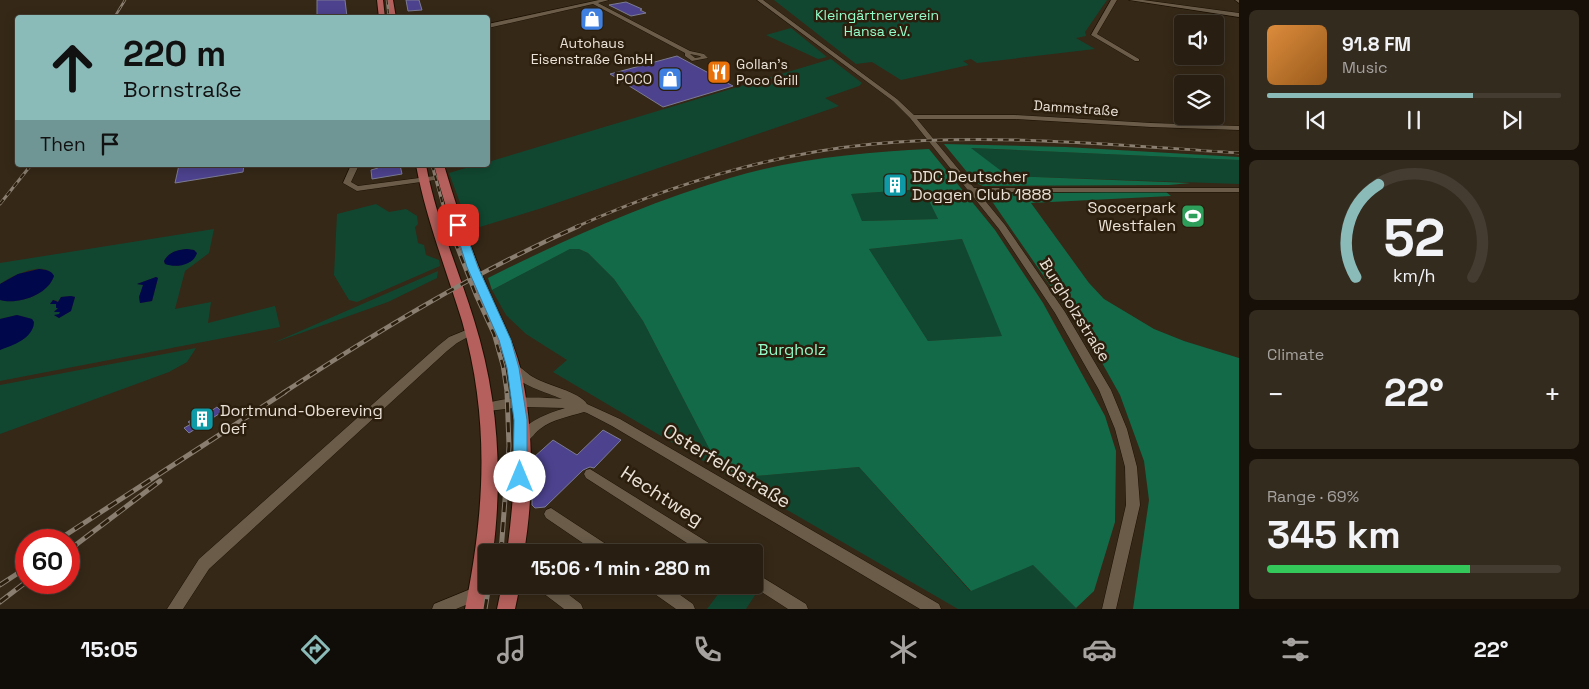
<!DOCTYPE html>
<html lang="en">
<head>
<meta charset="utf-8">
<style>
	:root { --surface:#281e11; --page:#342b1f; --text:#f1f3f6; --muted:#a5a29f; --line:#443c31; --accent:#8bbbb9 }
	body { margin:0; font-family:"Space Grotesk",sans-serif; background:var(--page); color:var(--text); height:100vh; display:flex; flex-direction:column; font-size:19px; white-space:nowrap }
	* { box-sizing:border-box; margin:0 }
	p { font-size:16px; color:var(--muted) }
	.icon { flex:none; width:28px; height:28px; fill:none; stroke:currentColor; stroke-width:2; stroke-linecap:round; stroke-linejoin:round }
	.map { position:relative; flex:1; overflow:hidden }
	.drawer { display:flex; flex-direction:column; gap:10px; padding:10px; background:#161009; width:350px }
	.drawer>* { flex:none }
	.hud { position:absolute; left:15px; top:15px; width:475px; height:152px; border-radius:5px; box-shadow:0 2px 12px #0003,0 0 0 1px var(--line); background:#8bbbb9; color:#111; overflow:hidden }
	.tools { position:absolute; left:1174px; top:15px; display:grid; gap:10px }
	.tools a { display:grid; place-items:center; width:50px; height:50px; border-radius:5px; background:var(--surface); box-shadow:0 2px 12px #0003,0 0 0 1px var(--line); font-size:25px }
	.speed { position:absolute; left:15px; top:529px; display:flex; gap:10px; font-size:25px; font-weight:700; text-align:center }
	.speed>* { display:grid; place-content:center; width:65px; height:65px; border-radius:50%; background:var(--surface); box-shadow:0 2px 12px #0003,0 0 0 1px var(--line); line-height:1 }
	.speed .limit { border:8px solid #d22; background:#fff; color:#111 }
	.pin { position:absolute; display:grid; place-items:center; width:42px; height:42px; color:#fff; margin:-21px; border-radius:10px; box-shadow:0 2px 8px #0006 }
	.me { position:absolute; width:55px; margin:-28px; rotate:0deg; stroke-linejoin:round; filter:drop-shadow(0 0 4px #0008) }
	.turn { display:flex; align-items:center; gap:18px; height:105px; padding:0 25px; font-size:22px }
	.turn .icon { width:65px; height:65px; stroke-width:2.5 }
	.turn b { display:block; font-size:35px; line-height:42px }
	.then { display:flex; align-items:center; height:48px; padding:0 25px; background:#0003; gap:10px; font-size:19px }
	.big { font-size:38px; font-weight:800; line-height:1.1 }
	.drawer .widget { flex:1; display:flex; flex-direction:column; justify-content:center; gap:8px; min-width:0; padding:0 18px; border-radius:8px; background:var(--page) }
	.drawer .dial { align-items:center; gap:0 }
	.dial svg { height:130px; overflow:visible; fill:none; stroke:var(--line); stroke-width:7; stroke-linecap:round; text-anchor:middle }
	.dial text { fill:var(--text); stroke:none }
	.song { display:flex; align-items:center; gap:15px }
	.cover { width:60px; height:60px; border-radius:8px; background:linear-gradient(135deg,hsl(30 70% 55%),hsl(30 70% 35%)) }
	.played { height:5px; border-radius:2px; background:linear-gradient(90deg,var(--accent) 70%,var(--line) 70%) }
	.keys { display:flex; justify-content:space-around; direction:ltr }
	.heat { display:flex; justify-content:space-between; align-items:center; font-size:28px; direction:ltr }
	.charge { height:8px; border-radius:4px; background:linear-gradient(90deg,#34c759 69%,var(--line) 0) }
	.trip { position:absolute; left:478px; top:544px; width:285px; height:50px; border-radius:5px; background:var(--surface); box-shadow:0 2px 12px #0003,0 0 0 1px var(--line); font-weight:800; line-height:50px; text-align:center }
	.menu { display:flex; height:80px; justify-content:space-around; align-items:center; background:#100c07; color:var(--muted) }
	.menu .icon { width:35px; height:35px }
	.menu .selected { color:var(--accent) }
	.menu b { font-size:22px; color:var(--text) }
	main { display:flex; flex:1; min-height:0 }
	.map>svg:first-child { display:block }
	.green { fill:#114731; fill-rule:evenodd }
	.forest { fill:#126a48; fill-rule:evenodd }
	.water { fill:#00074b }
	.building { fill:#4d428e; stroke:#7c7b92 }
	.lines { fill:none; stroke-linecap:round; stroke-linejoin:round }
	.minor-casing { stroke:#1c1002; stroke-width:1 }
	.major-casing { stroke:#1c1002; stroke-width:2 }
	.minor { fill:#6a5c49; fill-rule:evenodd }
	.major { fill:#b5605c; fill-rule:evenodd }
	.rail-far3-casing { stroke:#897e70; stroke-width:2.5 }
	.rail-far2-casing { stroke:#897e70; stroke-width:3 }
	.rail-far1-casing { stroke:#897e70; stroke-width:4.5 }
	.rail-casing { stroke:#897e70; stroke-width:5 }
	.rail-far3 { stroke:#2b1e0d; stroke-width:1; stroke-dasharray:4.5; stroke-linecap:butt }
	.rail-far2 { stroke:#2b1e0d; stroke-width:2; stroke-dasharray:5.5; stroke-linecap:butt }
	.rail-far1 { stroke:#2b1e0d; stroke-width:2.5; stroke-dasharray:8; stroke-linecap:butt }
	.rail { stroke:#2b1e0d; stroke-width:3; stroke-dasharray:10; stroke-linecap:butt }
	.route { fill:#4fc3f7; stroke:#337fa1 }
	.labels { text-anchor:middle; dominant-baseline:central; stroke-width:5; stroke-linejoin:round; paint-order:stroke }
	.far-park-label { font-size:14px; fill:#94fcc9; stroke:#2b1e0d }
	.far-poi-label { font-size:14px; fill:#eae1d7; stroke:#2b1e0d }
	.far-street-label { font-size:14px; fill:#eae1d7; stroke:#2b1e0d }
	.poi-label { font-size:16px; fill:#eae1d7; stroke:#2b1e0d; text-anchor:start }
	.street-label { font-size:16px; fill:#eae1d7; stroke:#2b1e0d }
	.park-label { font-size:16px; fill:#94fcc9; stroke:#2b1e0d }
	.near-street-label { font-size:19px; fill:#eae1d7; stroke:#2b1e0d }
</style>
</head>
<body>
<main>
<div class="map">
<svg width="1239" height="609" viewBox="0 0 1239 609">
	<rect width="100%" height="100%" fill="#352817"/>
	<path class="green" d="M774 0H1107L1085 32 1086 36 1076 38 1095 49 977 63 971 59 963 61 969 65 901 80 872 62 856 64Z
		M791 28 827 57 818 59 766 35Z
		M831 59 862 83 859 86 825 98 839 106 542 208 470 230 449 173 476 165H488V162Z
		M970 148 1239 160V184L1008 176Z
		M923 189 938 219 862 221 850 194Z
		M376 204 389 212 406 209 417 216 418 224 415 227 418 243 424 245 426 255 439 260 440 266 357 302 349 300 334 275 337 214Z
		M214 229 209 253 185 271 175 309 211 302 208 323 275 306 280 327 0 381V350L25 338 34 326 32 319 17 315 0 319V300C18 305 48 295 54 276 45 259 11 276 0 284V263ZM187 249 194 250 196 253 193 260 177 266 165 264 164 261C169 252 177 250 187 249ZM156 277 158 278 152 301 140 303 139 297 144 285 137 284ZM71 296 75 297 71 311 59 318 54 315H59L60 312 54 311 60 308H56V304H50L53 300H56L58 302 61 297Z
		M962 239 1003 336 928 341 869 249Z
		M570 249H579L588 253 614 279 643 321 712 454V460L705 462 553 372 567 360 526 334 506 315 492 290Z
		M438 271 437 278 388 302 273 343Z
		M196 348 187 362 169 372 0 434V385Z
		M859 467 970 591 1033 565 1077 609H958L732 478Z
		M725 585H740L755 595 746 609H707Z"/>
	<path class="forest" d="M944 144 1066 147 1239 157V160L971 148 1008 176 1191 183 1169 185 983 186 976 183Z
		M929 149 995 230 1043 303 1105 416 1116 451 1115 522 1094 591 1076 608 1033 565 971 591 859 467 732 478 711 465 712 454 643 321 614 279 588 253 579 249H570L492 290 488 278C566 239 646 203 730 178 792 159 864 152 929 149ZM923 189 938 219 862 221 851 194ZM962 239 1002 336 928 341 869 249Z
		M1165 191 1171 196 1031 203 1089 283 1104 299 1154 329 1184 341 1239 358V609H1133L1149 500 1144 461 1120 395 1096 352 987 194Z"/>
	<path class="water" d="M187 249 194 250 197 253C193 266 175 268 165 264L164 261C169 252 177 250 187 249Z
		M39 269C46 270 51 270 54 276 48 295 18 305 0 300V284L18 274Z
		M156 277 158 278 152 301 140 303 139 297 143 285 137 284Z
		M71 296 75 297 71 311 59 318 54 315 59 314 60 312H54L58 308H56V304H50L53 300 58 302 61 297Z
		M17 315 32 319 34 322C33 339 13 345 0 350V319Z"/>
	<path class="building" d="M317 0H345L347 17 317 18Z
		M406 0H419L422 10 408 11Z
		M626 2 642 9 640 10 646 13 631 16 609 5Z
		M677 56 733 86 663 107 610 74Z
		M179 165H244L243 172 175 183Z
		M378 165H400L402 174 372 179 371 170 378 168Z
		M217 407 222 412 189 433 184 428 191 424 188 422 199 415 202 417Z
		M603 430 621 440 594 468 590 467 583 470 545 507 535 508 532 505 533 458 553 440 577 455Z"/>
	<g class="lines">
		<g class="minor-casing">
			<path id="minor" d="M599 0H609L598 3 690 51 704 54 708 58 692 61 685 56V53L593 4 488 28V24ZM690 54 700 56 701 57 695 58Z
				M757 0H763L897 99 914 115H1015L1151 123 1239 126V130L1151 127 1015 119H917L974 188H1239V192H978L1005 225 1065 312 1111 390 1127 429 1137 467 1140 505 1116 609H1102L1126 505 1125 467 1115 429 1099 390 1055 313 999 229 910 118 893 101Z
				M1111 0H1117L1097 34 1139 59V61H1135L1091 35Z
				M1129 0H1143L1239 13V17Z
				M1235 0H1239V3Z
				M351 165H359L351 182 358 186 442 175 446 177 442 179 357 191 343 183Z
				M471 328 475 329 476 331 475 333 457 343 447 351 209 569 183 609H167L199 559 439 345 449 337Z
				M513 364C521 366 526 373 533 377 546 385 580 392 587 404L620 419 939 604 941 609H920L612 426 587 413 584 412C568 417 553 419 540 429 532 435 528 446 518 442L516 439C526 421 546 414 565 408L525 407 488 411 484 410 482 407 484 404C508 396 537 397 562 399 544 391 519 386 507 368L509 365Z
				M590 469 717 548 719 552H701L586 478 584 474 586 470Z
				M551 508 612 548 614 552H596L546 518 544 514 546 510Z
				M754 572 806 604 808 609H788L751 585H754Z
				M537 585H556L581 604 583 609H564L539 590Z
				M647 585H666L693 604 695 609H676L649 590Z
				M478 586 483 588 485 593 483 598 456 609H432L434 604Z"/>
		</g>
		<g class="major-casing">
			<path id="major" d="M377 0H383L385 18H379Z
				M387 0H393L396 18H390Z
				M416 165H426C436 219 458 268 474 320 498 396 503 474 493 552H486V585H488L483 609H465C485 510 490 419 462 321 446 269 426 219 416 165Z
				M434 165H444C456 206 470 247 487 287 498 313 513 339 520 367 534 426 534 493 524 552H507C515 491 520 426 506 366 499 339 486 314 475 288 459 248 445 207 434 165Z
				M502 585H520L515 609H497Z"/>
		</g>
		<use href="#minor" class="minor"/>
		<use href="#major" class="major"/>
		<g class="rail-far3-casing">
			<path id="rail-far3" d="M387 0 389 18
				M114 18 125 0"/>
		</g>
		<g class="rail-far2-casing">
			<path id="rail-far2" d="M432 165 449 227
				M0 204 31 165
				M576 227C670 185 770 154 873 144 995 133 1118 145 1239 153"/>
		</g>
		<g class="rail-far1-casing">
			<path id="rail-far1" d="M449 226 476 295 494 334 503 366 507 393
				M283 393C378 331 475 272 579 226"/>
		</g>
		<g class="rail-casing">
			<path id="rail" d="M58 540 285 392
				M69 550 160 481
				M501 552 509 446 507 392
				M0 585 26 568
				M0 602 26 582
				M485 609 489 585"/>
		</g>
		<use href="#rail-far3" class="rail-far3"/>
		<use href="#rail-far2" class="rail-far2"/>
		<use href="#rail-far1" class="rail-far1"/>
		<use href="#rail" class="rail"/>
	</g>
	<path class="route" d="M458 222 463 225 478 267 511 340 519 368 527 420V477L525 481 520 483 515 481 513 477 514 420 507 368 499 340 467 267 454 225Z"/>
	<defs>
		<g id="shop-square" transform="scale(1.25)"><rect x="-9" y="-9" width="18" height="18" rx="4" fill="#3f7fe0" stroke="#2b1e0d"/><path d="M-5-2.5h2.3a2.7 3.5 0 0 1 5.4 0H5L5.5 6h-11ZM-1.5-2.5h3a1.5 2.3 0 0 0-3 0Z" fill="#fff"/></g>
		<g id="restaurant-square" transform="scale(1.25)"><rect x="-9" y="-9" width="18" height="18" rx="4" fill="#e8710a" stroke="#2b1e0d"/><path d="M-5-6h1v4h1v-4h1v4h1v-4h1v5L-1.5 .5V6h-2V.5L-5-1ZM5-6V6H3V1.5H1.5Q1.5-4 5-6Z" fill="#fff"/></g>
		<g id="building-square" transform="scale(1.25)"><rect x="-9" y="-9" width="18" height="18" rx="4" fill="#0f9aa8" stroke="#2b1e0d"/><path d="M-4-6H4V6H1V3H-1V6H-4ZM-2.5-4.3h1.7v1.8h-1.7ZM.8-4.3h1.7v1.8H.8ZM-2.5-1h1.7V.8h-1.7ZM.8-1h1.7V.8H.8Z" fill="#fff"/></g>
		<g id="stadium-square" transform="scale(1.25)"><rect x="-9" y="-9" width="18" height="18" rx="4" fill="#2e9e5b" stroke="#2b1e0d"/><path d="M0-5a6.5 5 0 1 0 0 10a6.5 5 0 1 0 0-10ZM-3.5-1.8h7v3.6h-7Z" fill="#fff"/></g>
	</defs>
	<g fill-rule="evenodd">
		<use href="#shop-square" x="592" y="19"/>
		<use href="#restaurant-square" x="719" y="72"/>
		<use href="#shop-square" x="670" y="79"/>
		<use href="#building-square" x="895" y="185"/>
		<use href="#stadium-square" x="1193" y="216"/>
		<use href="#building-square" x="202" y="419"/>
	</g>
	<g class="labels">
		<g class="far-park-label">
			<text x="877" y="15">Kleingärtnerverein<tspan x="877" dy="16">Hansa e.V.</tspan></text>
		</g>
		<g class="far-poi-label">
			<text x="592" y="43">Autohaus<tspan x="592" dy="16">Eisenstraße GmbH</tspan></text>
			<text x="736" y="64" text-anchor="start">Gollan's<tspan x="736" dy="16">Poco Grill</tspan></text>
			<text x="652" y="79" text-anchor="end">POCO</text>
		</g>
		<g class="far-street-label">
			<text transform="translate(1076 108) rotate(4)">Dammstraße</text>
		</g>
		<g class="poi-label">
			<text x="912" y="176">DDC Deutscher<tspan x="912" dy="18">Doggen Club 1888</tspan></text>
			<text x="1176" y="207" text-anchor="end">Soccerpark<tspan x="1176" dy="18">Westfalen</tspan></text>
			<text x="220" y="410">Dortmund-Obereving<tspan x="220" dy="18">Oef</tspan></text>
		</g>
		<g class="street-label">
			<text transform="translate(1075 310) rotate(58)">Burgholzstraße</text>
		</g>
		<g class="park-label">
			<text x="792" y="349">Burgholz</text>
		</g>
		<g class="near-street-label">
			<text transform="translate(727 466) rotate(31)">Osterfeldstraße</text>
			<text transform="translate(662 496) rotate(33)">Hechtweg</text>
		</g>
	</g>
</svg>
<div class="tools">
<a><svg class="icon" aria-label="sound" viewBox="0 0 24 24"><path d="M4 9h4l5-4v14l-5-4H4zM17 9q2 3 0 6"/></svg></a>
<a><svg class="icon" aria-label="layers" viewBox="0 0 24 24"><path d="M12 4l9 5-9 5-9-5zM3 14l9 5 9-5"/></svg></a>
</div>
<div class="speed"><div class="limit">60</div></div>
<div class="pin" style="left:458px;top:225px;background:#d93025"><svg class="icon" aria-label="arrive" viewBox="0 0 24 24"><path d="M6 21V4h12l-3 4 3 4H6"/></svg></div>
<svg class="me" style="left:520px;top:477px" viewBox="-20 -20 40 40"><circle r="19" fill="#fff"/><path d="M0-13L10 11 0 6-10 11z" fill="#4fc3f7"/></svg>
<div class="trip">15:06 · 1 min · 280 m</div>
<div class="hud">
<div class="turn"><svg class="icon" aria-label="ahead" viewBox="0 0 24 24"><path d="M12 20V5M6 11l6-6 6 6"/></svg><div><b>220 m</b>Bornstraße</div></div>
<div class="then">Then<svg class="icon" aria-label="arrive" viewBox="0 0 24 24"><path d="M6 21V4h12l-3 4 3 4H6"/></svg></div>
</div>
</div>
<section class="drawer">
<div class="widget">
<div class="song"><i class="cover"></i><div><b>91.8 FM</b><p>Music</p></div></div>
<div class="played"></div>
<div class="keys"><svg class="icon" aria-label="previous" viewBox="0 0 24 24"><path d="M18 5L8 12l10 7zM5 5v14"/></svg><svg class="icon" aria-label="pause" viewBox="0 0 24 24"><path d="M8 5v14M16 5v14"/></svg><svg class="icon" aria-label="next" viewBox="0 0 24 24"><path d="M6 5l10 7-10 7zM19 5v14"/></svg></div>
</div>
<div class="widget dial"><svg viewBox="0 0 100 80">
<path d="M14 69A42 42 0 1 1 86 69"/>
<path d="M14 69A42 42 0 0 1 28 12" stroke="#8bbbb9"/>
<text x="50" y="56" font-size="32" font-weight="700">52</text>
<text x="50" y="72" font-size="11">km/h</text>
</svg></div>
<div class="widget"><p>Climate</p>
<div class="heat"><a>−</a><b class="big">22°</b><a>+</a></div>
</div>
<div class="widget"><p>Range · 69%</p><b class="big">345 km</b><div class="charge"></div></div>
</section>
</main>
<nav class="menu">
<b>15:05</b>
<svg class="icon selected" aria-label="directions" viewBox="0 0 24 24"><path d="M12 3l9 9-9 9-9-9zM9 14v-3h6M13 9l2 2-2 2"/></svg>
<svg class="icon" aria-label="music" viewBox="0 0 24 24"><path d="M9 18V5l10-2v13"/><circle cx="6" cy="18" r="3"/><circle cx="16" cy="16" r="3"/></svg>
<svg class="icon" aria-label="phone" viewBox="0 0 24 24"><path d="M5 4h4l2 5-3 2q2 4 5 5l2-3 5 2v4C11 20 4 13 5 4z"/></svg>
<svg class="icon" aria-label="climate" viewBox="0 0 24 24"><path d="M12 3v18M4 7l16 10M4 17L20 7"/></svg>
<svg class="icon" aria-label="car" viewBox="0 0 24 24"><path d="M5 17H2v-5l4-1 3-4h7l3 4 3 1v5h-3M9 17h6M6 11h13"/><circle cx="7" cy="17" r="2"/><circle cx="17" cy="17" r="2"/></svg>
<svg class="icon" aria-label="filters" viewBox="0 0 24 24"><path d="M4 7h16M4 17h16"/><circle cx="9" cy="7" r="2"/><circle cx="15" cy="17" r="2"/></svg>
<b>22°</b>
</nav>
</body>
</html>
